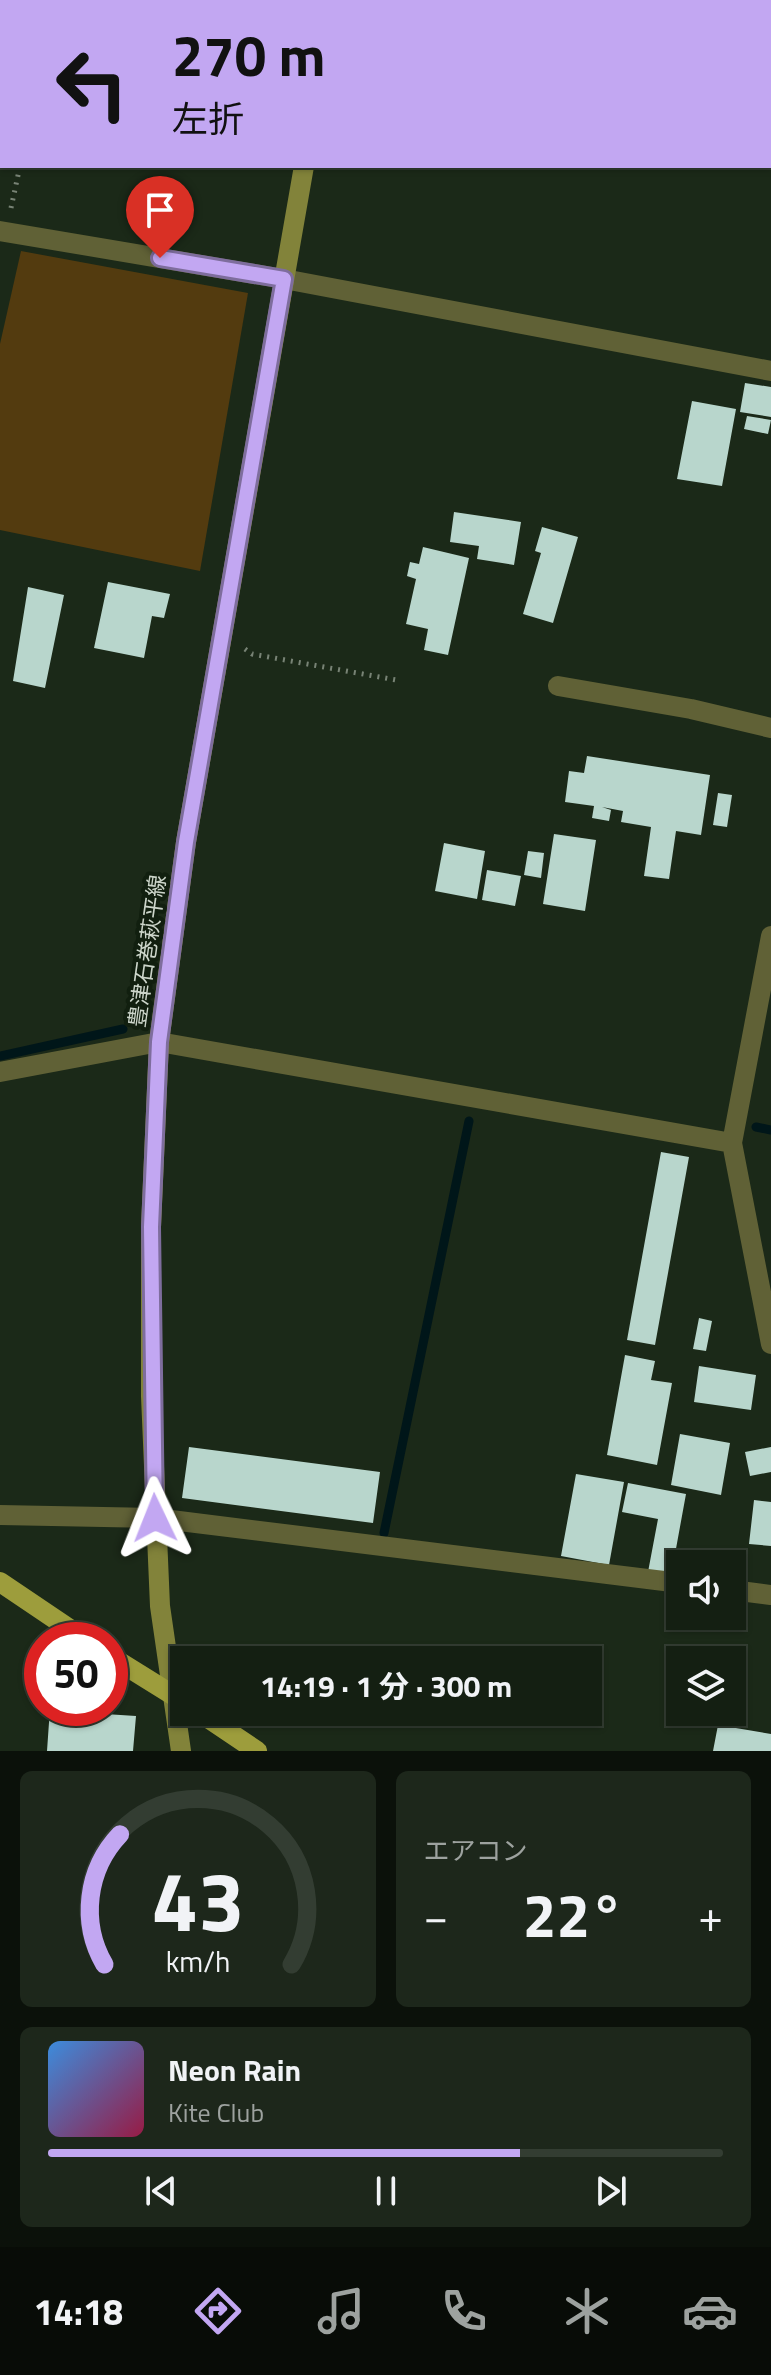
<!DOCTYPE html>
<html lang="ja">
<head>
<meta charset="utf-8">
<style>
	:root { --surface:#141f12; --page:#1d271b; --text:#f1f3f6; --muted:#9da29f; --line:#333d32; --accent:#c2a7f2 }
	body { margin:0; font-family:"Titillium Web","Noto Sans JP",sans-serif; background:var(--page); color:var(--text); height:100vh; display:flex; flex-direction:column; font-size:30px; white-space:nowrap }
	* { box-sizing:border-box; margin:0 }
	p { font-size:26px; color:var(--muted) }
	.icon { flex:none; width:44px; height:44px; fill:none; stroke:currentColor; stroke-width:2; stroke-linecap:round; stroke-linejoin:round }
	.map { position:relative; height:1751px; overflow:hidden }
	.panel { display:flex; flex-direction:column; gap:20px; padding:20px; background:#0b110a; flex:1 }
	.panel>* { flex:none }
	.top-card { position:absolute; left:0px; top:0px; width:772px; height:168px; box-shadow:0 2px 6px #0004,0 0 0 2px var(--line); background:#c2a7f2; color:#111; overflow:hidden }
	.buttons { position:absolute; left:666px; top:1550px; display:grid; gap:16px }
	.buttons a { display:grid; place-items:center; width:80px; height:80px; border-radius:0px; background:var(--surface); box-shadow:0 2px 6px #0004,0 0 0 2px var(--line); font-size:40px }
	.speed { position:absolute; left:24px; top:1622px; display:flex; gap:16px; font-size:40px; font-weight:700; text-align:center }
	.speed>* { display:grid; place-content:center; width:104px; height:104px; border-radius:50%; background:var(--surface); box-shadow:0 2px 6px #0004,0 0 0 2px var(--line); line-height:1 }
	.speed .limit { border:12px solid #d22; background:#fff; color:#111 }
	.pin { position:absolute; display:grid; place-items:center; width:68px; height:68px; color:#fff; margin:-82px -34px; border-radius:50% 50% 50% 0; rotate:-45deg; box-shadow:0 0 8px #0007 }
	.pin .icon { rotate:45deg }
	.me { position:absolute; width:88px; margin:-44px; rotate:358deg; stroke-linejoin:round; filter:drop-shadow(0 0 6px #0008) }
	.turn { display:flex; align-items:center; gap:28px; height:168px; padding:0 40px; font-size:36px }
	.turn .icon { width:104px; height:104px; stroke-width:2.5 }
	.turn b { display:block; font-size:56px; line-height:68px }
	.big { font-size:60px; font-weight:700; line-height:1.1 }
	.panel .widget { flex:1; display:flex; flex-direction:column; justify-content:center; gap:12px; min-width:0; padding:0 28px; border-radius:12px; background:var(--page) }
	.panel .dial { align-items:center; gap:0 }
	.dial svg { height:208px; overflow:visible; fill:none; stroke:var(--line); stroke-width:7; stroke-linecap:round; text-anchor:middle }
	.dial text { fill:var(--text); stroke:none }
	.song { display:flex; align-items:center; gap:24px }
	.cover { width:96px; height:96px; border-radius:12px; background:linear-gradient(135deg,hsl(210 70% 55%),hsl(340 70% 35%)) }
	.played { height:8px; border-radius:4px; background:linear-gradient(90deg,var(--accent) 70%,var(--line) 70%) }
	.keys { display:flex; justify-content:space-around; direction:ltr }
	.heat { display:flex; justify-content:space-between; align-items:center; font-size:44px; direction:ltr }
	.panel .tiles { flex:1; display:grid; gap:20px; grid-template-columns:1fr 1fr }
	.widget:last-child { grid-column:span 2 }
	.trip { position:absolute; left:170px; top:1646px; width:432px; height:80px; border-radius:0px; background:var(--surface); box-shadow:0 2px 6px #0004,0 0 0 2px var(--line); font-weight:700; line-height:80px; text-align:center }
	.dock { display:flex; height:128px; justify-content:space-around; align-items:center; background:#080c07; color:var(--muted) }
	.dock .icon { width:56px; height:56px }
	.dock .on { color:var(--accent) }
	.dock b { font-size:36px; color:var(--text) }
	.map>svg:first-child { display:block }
	.green { fill:#533b0f }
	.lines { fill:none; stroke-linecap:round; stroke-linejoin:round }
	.stream { stroke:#001619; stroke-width:9 }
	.building { fill:#b8d6cc }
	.path { stroke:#788375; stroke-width:5; stroke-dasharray:2 6; stroke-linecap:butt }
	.street { stroke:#606136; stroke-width:20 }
	.secondary { stroke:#82833a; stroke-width:20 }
	.primary { stroke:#9d9d3c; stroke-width:20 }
	.route-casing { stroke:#7e6d9d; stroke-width:20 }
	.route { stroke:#c2a7f2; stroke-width:14 }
	.labels { text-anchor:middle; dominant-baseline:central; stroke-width:8; stroke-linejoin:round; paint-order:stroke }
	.street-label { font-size:22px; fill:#ccd5ca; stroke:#111f0f }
</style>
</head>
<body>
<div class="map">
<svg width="771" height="1751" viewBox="0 0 771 1751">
	<rect width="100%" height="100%" fill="#1b2918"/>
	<path class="green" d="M21 251 248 293 200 571 0 530V344Z"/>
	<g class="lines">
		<path class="stream" d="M770 109H771
			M0 1056 123 1029
			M756 1127 771 1130
			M384 1533 469 1121"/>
	</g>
	<path class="building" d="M745 383 771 387V417L740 412Z
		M692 401 736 409 722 486 677 479Z
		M747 416 771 420 768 434 744 429Z
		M454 512 521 522 514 565 477 559 479 546 450 542Z
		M542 527 578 537 553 623 523 614 541 553 535 551Z
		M423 547 469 558 448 655 424 650 428 629 406 624 416 579 407 576 410 562 419 564Z
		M108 582 170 594 164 618 152 616 144 658 94 648Z
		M28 587 64 595 45 688 13 681Z
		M587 756 710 775 701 835 676 831 669 879 644 876 651 827 621 822 623 811 602 807 611 810 609 821 592 818 594 806 565 802 569 771 584 773Z
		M718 793 732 795 727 827 713 825Z
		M554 834 596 840 585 911 543 904Z
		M444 843 485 851 477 899 435 891Z
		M528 851 544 853 541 878 524 875Z
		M487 870 521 876 515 906 482 900Z
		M661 1152 689 1157 655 1345 627 1340Z
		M699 1318 712 1321 706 1351 693 1349Z
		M625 1355 655 1361 651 1380 672 1383 657 1465 607 1455Z
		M699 1366 756 1375 751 1410 694 1402Z
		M680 1434 730 1443 721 1495 671 1485Z
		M189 1447 380 1472 373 1523 182 1498Z
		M771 1447V1472L750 1476 745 1452Z
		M576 1474 624 1482 609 1565 561 1556Z
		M628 1483 686 1494 671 1576 648 1572 658 1519 622 1512Z
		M754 1500 771 1502V1546L749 1544Z
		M50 1708H105V1714L136 1716 133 1751H47Z
		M718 1725 771 1734V1751H713Z"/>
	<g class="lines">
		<path class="path" d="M55 2V0
			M11 208 20 166
			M245 649 252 654 396 680"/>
		<path class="street" d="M0 231 284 279 771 371
			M558 686 691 709 771 728
			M771 936 732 1143 771 1344
			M0 1072 159 1042 732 1143
			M0 1515 155 1518 680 1583
			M732 1590 771 1595"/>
		<path class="secondary" d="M333 2 334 0
			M181 1751 160 1606 151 1396V1227L159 1042 186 842 304 166"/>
		<path class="primary" d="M0 1582 86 1640
			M110 1656 184 1702
			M199 1712 257 1751"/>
	</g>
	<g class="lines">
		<g class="route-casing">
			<path id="route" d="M155 1518 151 1227 159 1042 186 842 284 279 160 258"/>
		</g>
		<use href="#route" class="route"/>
	</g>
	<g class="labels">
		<g class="street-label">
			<text transform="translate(147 951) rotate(-82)">豊津石巻萩平線</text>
		</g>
	</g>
</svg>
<div class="buttons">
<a><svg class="icon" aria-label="sound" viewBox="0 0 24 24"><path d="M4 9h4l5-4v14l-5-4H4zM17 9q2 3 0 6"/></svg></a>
<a><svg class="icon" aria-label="layers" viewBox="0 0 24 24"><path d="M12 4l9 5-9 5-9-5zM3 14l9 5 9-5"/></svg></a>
</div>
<div class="speed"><div class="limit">50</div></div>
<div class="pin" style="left:160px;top:258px;background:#d93025"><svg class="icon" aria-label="arrive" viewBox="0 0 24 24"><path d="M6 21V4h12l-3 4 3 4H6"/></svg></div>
<svg class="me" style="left:155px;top:1518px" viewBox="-20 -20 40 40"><path d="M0-17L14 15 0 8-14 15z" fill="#c2a7f2" stroke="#fff" stroke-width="4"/></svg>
<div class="trip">14:19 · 1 分 · 300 m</div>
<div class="top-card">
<div class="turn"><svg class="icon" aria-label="left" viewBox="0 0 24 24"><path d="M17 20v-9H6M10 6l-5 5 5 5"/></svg><div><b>270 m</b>左折</div></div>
</div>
</div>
<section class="panel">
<div class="tiles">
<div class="widget dial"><svg viewBox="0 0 100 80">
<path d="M14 69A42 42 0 1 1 86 69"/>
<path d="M14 69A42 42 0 0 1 20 19" stroke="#c2a7f2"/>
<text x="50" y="56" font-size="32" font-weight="700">43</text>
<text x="50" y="72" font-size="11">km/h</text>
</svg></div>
<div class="widget"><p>エアコン</p>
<div class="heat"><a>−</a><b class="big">22°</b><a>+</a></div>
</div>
<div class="widget">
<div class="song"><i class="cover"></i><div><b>Neon Rain</b><p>Kite Club</p></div></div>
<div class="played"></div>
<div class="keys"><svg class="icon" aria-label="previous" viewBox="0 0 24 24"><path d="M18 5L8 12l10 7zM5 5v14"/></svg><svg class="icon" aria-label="pause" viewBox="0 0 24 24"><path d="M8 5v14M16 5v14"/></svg><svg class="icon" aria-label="next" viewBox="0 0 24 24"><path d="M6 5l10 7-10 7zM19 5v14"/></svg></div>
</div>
</div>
</section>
<nav class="dock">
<b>14:18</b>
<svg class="icon on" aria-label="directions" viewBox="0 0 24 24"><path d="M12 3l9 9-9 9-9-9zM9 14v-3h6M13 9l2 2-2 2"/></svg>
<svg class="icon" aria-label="music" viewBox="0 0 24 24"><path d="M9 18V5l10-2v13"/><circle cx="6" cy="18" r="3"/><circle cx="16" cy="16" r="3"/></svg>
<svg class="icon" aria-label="phone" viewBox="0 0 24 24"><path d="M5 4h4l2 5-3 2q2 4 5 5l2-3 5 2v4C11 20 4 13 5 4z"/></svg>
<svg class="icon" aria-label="climate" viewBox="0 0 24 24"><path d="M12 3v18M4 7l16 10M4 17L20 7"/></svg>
<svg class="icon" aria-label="car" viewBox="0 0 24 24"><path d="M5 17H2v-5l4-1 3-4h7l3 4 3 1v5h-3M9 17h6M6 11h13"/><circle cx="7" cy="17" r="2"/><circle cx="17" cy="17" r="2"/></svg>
</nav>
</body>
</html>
